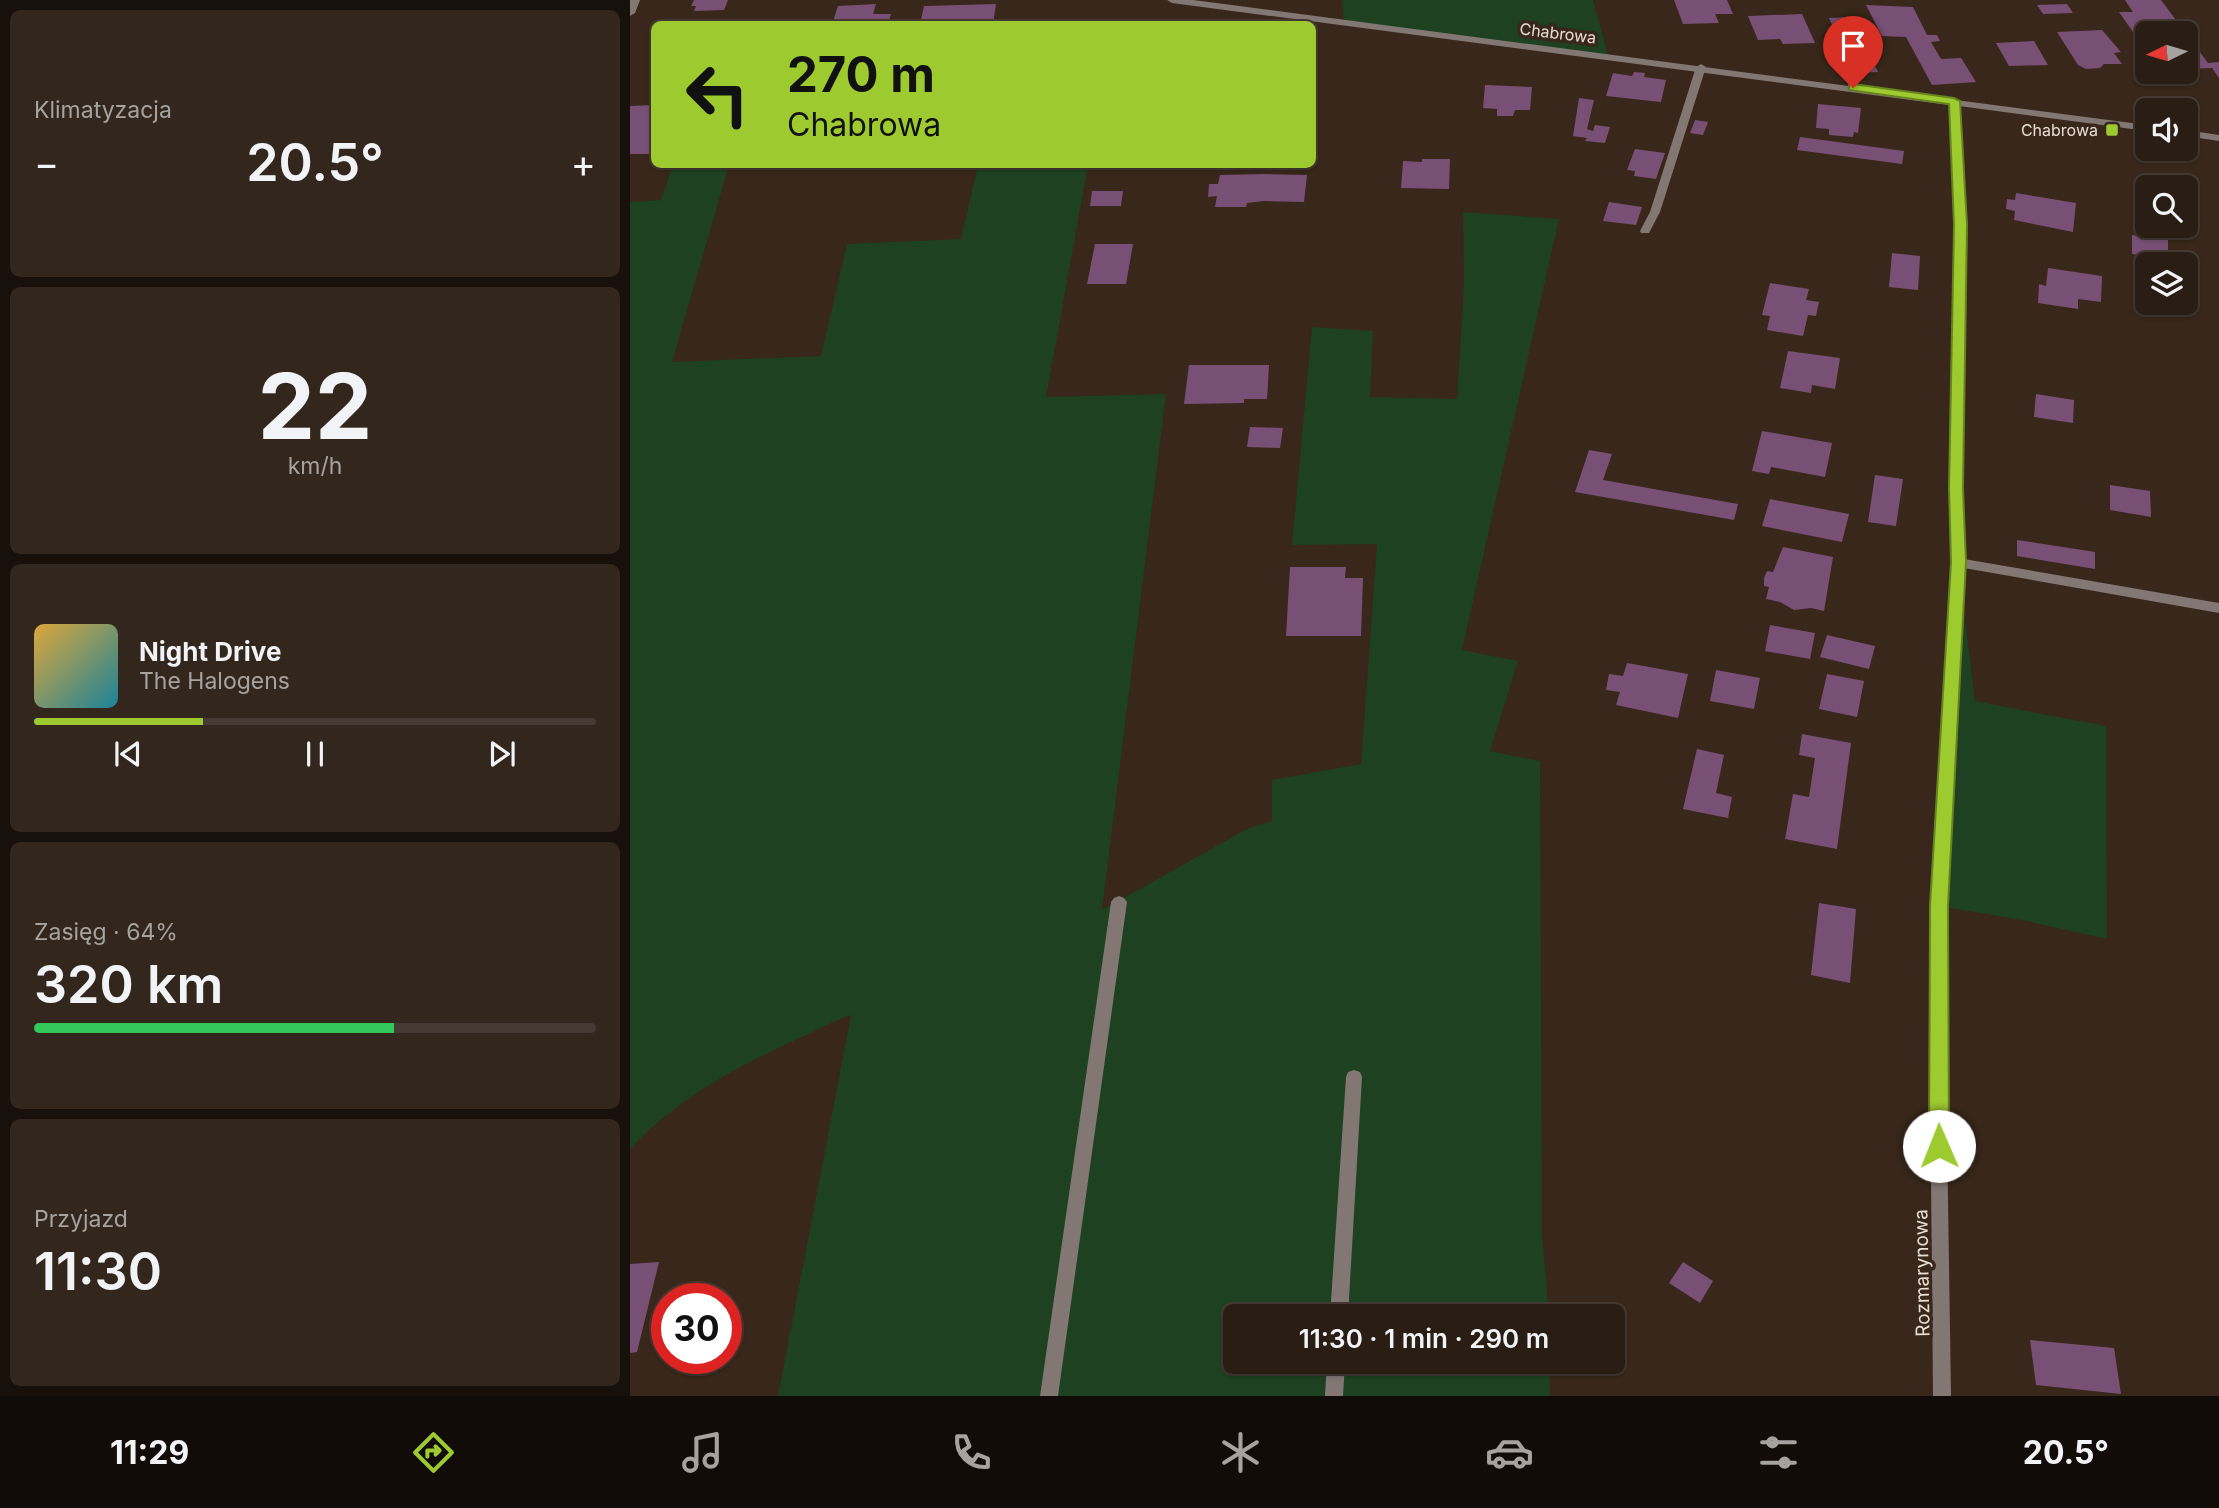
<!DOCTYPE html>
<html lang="pl">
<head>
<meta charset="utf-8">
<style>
	:root { --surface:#2a1d14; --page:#32261d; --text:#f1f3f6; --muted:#a5a2a0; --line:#463b34; --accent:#9dca2f }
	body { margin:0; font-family:Inter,sans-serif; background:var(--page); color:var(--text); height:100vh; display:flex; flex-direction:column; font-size:26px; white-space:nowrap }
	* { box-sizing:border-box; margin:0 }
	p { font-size:23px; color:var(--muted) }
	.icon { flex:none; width:38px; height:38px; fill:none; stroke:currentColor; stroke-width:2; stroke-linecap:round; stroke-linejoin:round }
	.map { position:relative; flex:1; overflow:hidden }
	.sheet { display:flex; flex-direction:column; gap:10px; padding:10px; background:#17100b; width:630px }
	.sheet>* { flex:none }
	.top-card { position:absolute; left:21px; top:21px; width:665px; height:147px; border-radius:10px; box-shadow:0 2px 5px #0004,0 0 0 2px var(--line); background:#9dca2f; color:#111; overflow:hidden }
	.needle { width:46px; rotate:265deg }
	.controls { position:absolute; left:1505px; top:21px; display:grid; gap:14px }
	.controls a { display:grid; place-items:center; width:63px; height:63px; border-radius:10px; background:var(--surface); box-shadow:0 2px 5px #0004,0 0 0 2px var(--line); font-size:35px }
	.speed { position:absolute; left:21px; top:1283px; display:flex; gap:14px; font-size:35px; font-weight:700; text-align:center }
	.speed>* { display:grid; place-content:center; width:91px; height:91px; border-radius:50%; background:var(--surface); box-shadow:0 2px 5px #0004,0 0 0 2px var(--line); line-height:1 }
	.speed .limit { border:10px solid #d22; background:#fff; color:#111 }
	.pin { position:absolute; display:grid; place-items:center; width:60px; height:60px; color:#fff; margin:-72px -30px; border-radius:50% 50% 50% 0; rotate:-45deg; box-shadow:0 0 7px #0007 }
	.pin .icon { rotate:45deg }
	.me { position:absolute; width:77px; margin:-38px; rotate:359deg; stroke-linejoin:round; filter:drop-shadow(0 0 5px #0008) }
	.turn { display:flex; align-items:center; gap:24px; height:147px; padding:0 21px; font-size:32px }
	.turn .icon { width:91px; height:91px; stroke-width:2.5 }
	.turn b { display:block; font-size:49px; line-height:60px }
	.big { font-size:52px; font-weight:600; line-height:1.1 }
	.sheet .widget { flex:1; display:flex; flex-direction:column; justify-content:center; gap:10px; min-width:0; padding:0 24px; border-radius:10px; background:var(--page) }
	.sheet .dial { align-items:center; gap:0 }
	.dial b { font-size:91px; line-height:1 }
	.song { display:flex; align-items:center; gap:21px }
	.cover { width:84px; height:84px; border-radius:10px; background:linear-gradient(135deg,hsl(40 70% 55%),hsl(190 70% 35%)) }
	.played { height:7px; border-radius:4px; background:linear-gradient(90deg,var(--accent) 30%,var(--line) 30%) }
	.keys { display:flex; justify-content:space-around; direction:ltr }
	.heat { display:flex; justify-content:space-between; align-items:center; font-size:38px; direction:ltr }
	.charge { height:10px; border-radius:5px; background:linear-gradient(90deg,#34c759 64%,var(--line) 0) }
	.trip { position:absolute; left:593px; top:1304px; width:402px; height:70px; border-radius:10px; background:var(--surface); box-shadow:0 2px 5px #0004,0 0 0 2px var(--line); font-weight:600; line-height:70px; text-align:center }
	.menu { display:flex; height:112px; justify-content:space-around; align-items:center; background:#110c08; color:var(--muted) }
	.menu .icon { width:49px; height:49px }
	.menu .on { color:var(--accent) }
	.menu b { font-size:32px; color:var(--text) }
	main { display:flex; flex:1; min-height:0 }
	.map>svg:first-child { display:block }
	.green { fill:#1d4121 }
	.building { fill:#795075 }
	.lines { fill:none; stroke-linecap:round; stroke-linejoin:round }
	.service { fill:#837774; fill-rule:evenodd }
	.minor { fill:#837774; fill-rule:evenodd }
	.route { fill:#9dca2f; stroke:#66831f; stroke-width:2 }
	.poi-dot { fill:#9dca2f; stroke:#38271a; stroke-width:2.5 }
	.labels { text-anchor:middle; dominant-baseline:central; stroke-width:7; stroke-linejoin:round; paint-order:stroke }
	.far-street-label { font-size:16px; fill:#e9ded5; stroke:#38271a }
	.far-poi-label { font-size:16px; fill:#e9ded5; stroke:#38271a; text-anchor:end }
	.street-label { font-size:19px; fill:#e9ded5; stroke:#38271a }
</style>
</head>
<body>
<main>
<section class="sheet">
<div class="widget"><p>Klimatyzacja</p>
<div class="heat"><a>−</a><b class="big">20.5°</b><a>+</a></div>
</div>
<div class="widget dial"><b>22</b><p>km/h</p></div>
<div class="widget">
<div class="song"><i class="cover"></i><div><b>Night Drive</b><p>The Halogens</p></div></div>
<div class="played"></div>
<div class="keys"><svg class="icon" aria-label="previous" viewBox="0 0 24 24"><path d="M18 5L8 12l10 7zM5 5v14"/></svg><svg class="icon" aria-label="pause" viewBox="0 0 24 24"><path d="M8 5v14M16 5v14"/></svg><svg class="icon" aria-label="next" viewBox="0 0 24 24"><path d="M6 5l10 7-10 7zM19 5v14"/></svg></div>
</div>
<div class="widget"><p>Zasięg · 64%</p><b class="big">320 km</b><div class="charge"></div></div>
<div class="widget"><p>Przyjazd</p><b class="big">11:30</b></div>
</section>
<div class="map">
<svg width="1589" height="1396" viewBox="0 0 1589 1396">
	<rect width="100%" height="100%" fill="#38271a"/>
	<path class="green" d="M712 0H963L978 55 714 22Z
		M43 165H99L42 362 191 356 217 244 331 239 348 165H458L416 397 536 394 472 910 619 828 642 821V780L731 764 747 544 662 545 682 327 743 331 740 397 827 399 834 287 833 212 929 219 832 650 888 661 860 751 910 761 912 1234 919 1316H606V1362H919L920 1396H148L221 1015C205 1020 188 1030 172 1037 110 1065 47 1098 0 1149V202L31 200Z
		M1328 562 1345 701 1476 726 1477 939 1397 921 1309 906Z"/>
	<path class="building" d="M64 0H98L94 10 64 11 66 6H61Z
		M1044 0H1097L1103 14H1085L1089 23 1053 24Z
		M1495 0H1531L1578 63 1589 62V78L1582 68 1556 69V33H1517V52L1489 12H1503Z
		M246 4 243 14H261L258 24H202L208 6Z
		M366 4 363 24H290L294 6Z
		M1437 4 1443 13 1413 14 1407 5Z
		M1236 5 1283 7 1297 35H1307L1310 41 1301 42 1311 59 1331 58 1346 82 1302 85 1276 37 1252 36Z
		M1172 14 1185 43 1153 44 1150 39 1128 40 1118 16Z
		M1221 17 1236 46H1245L1249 54H1239L1248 72 1223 73 1199 18Z
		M433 20 432 24H395L396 21Z
		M1472 30 1491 52 1484 53 1492 64H1474L1470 68 1456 69 1448 65 1427 32Z
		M1404 41 1418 65 1379 66 1366 43Z
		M1004 72 1015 73 1014 77 1036 80 1031 102 976 96 983 73 1002 76Z
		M855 85 902 87 900 110H885L883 116H867V109L853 108Z
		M949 98 964 100 957 129 963 131 965 125 980 127 975 143 955 141 957 138 943 136Z
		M1188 104 1231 108 1228 133 1224 132 1223 137 1199 135V129L1186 128Z
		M24 105V154H0V106Z
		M1065 120 1078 122 1073 135 1060 133Z
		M1170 137 1274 151 1272 164 1167 150Z
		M1005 149 1035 153 1026 179 1004 176 1005 171 997 170Z
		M792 159H820L819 189 771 188 773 161 792 162Z
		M634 174 677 175 674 202 634 201 617 203 616 207H585L587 196 578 197 579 184H588L590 175Z
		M462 191H493L491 206H460Z
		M1386 193 1446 203 1443 232 1384 220 1385 211 1376 209 1377 199 1385 200Z
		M979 202 1012 207 1006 225 973 221Z
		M1502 235 1538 240V259L1502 254Z
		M465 244H503L496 284H457Z
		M1262 253 1290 256 1288 290 1259 287Z
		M1418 268 1472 276 1471 302 1448 299V309L1408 303 1409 284 1416 286Z
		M1140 283 1179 289 1176 300 1189 302 1186 316 1178 315 1173 336 1137 330 1140 316 1132 315Z
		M1158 351 1210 358 1205 389 1182 385 1181 393 1150 388Z
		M559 365H639L637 399H614V403L554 404Z
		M1406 394 1444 400 1443 423 1404 417Z
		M620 427 653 428 650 448 617 447Z
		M1132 431 1202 443 1195 477 1141 467 1139 474 1122 471Z
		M959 450 982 454 973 480 1108 504 1104 520 945 492Z
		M1245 475 1273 479 1266 526 1238 522Z
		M1480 485 1520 491 1521 517 1480 510Z
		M1140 499 1219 514 1212 542 1132 526Z
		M1387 540 1465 552V569L1387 556Z
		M1153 547 1203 557 1194 611 1181 608 1164 610 1150 602 1136 599 1139 587 1134 586V578L1137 571 1143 572Z
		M660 567H716L715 578H733L731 636H656Z
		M1140 625 1185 633 1180 659 1135 651Z
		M1197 635 1245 646 1239 669 1190 657Z
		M997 663 1058 674 1048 718 986 705 990 692 976 690 979 674 993 676Z
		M1086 670 1130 678 1124 709 1080 701Z
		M1197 674 1234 681 1227 717 1189 709Z
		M1172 734 1221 743 1207 849 1155 839 1163 794 1179 797 1185 758 1169 755Z
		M1067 749 1094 755 1086 793 1102 797 1098 818 1053 809Z
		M1189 903 1226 909 1220 983 1181 975Z
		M29 1262 7 1352 0 1353V1264Z
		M1053 1262 1083 1281 1070 1303 1039 1283Z
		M1400 1340 1484 1348 1491 1394 1406 1385Z"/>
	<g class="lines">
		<path class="service" d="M1071 64 1076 67 1030 212 1019 233H1011L1010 231 1020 212 1066 67Z
			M724 1070 730 1072 732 1077 718 1316H700L716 1077 718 1072Z
			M697 1362H715L713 1396H695Z"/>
		<path class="minor" d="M0 0H10L5 13 0 16Z
			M537 0H563L1517 125V131L1329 106 1335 225 1332 488 1334 559 1589 603V613L1334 568 1317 906 1316 1068 1321 1396H1303L1300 1068 1301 906 1321 562 1320 488 1325 225 1319 105 542 3Z
			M1556 130 1589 135V141L1556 136Z
			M489 896 494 898 497 902 428 1396H410L481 902 484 898Z"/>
	</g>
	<path class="route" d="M1223 84 1324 98 1330 101 1337 225 1333 488 1336 562 1318 906 1319 1146 1316 1152 1309 1155 1302 1152 1299 1146 1300 906 1321 562 1319 488 1324 225 1319 104 1219 90V85Z"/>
	<rect class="poi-dot" x="1475" y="123" width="14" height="14" rx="3.5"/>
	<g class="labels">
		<g class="far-street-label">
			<text transform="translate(928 33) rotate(7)">Chabrowa</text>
		</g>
		<g class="far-poi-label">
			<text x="1468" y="130">Chabrowa</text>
		</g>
		<g class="street-label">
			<text transform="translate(1292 1273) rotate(-91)">Rozmarynowa</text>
		</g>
	</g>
</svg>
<div class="controls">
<a><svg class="needle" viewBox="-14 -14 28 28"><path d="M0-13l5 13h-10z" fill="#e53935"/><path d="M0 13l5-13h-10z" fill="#a5a2a0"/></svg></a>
<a><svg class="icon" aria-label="sound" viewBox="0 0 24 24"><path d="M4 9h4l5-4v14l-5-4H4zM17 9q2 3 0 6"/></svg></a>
<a><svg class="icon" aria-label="search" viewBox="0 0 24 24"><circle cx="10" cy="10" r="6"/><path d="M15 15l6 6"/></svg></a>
<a><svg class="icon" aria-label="layers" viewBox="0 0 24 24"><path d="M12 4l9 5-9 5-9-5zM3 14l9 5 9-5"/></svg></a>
</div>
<div class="speed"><div class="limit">30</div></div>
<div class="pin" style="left:1223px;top:88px;background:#d93025"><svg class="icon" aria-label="arrive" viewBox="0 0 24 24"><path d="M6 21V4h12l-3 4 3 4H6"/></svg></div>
<svg class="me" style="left:1309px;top:1146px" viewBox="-20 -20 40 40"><circle r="19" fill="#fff"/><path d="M0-13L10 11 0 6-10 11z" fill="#9dca2f"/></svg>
<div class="trip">11:30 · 1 min · 290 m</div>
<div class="top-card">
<div class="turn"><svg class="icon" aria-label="left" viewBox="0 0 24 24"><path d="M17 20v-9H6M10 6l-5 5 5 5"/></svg><div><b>270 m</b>Chabrowa</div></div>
</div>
</div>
</main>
<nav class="menu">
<b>11:29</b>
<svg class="icon on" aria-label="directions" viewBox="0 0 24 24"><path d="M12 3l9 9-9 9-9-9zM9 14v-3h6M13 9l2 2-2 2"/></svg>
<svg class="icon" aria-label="music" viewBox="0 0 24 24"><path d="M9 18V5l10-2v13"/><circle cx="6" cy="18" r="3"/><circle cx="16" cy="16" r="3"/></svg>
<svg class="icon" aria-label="phone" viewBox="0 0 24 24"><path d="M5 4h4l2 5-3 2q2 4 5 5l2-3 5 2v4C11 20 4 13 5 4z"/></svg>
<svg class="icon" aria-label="climate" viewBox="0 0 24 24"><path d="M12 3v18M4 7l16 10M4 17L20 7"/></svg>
<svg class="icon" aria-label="car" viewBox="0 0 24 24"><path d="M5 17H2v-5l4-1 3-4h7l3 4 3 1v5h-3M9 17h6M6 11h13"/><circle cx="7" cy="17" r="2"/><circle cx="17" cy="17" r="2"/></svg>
<svg class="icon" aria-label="filters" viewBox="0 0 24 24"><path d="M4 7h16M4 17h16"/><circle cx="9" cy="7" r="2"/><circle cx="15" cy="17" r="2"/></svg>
<b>20.5°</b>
</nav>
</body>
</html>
